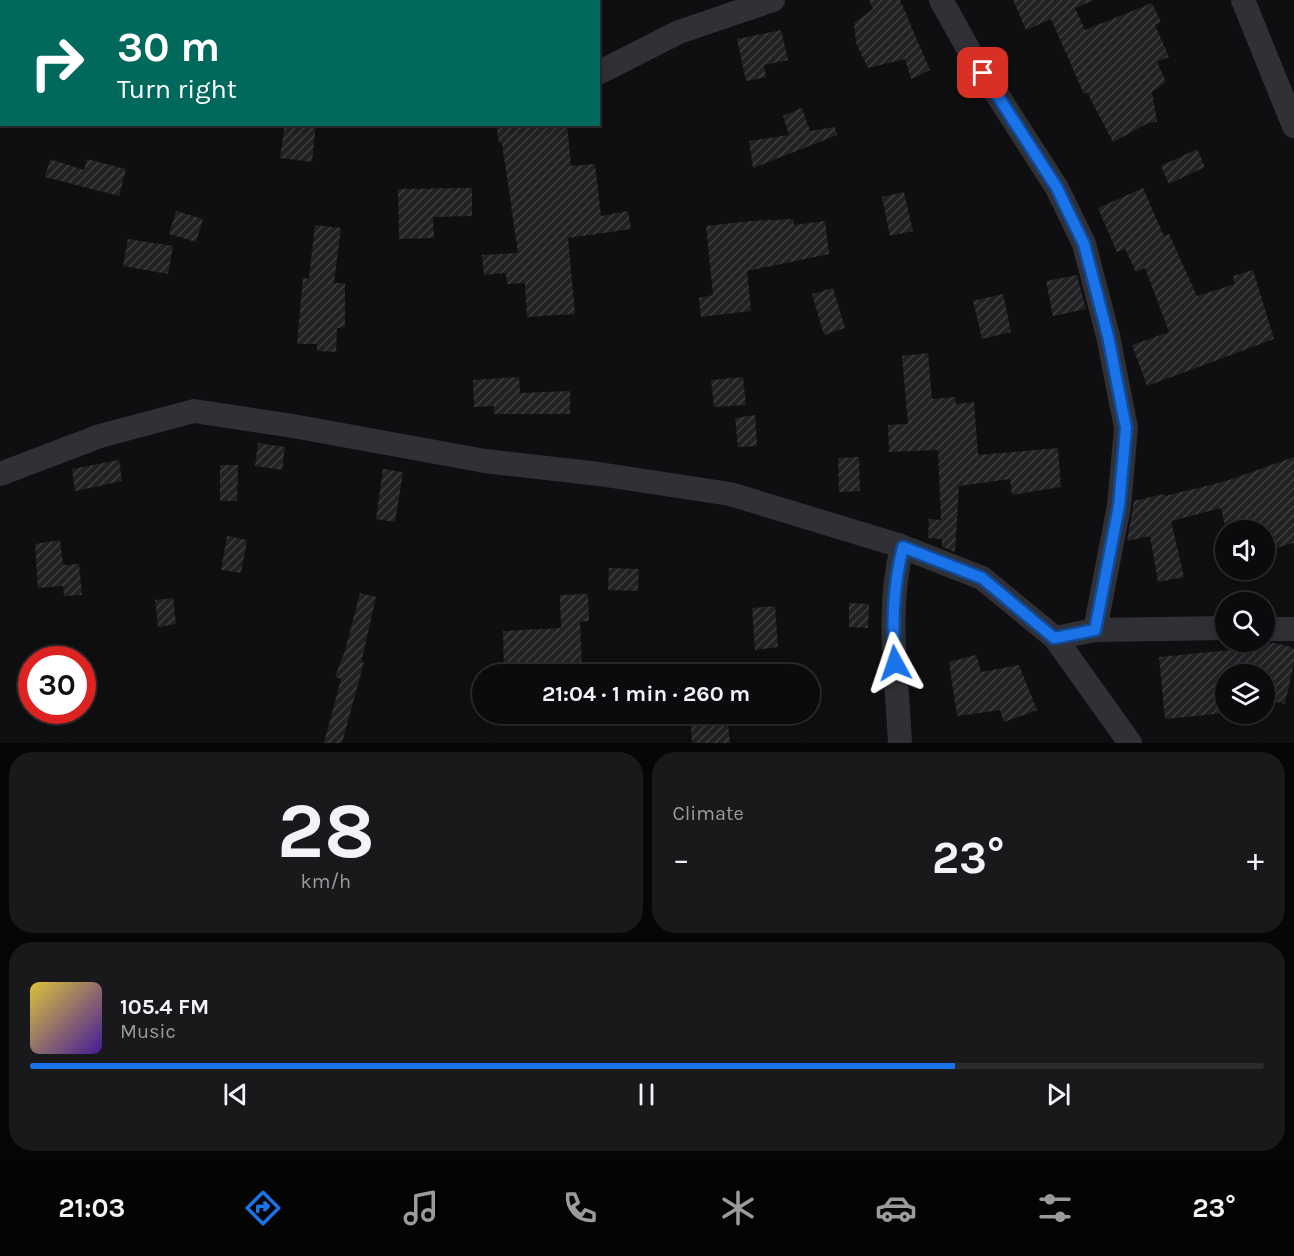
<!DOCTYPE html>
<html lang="en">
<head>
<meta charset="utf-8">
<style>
	:root { --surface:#0b0b0d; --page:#19191b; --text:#f1f3f6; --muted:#9a9b9d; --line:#2b2b2e; --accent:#1a73e8 }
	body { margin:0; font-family:Karla,sans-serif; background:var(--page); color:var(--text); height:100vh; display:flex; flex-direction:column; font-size:22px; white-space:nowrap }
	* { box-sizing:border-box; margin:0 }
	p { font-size:20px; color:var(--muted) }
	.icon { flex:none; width:33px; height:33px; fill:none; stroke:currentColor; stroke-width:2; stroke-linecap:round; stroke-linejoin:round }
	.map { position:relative; height:743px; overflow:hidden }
	.side { display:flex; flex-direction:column; gap:9px; padding:9px; background:#060607; flex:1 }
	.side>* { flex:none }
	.top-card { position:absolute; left:0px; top:0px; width:600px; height:126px; box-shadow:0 3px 15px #0003,0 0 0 2px var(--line); background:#00695c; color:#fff; overflow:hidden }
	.tools { position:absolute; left:1215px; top:520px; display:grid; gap:12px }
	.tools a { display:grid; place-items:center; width:60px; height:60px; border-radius:50%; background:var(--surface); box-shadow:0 3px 15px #0003,0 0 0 2px var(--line); font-size:30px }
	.speed { position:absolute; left:18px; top:646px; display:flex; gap:12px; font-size:30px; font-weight:700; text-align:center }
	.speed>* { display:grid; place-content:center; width:78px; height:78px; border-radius:50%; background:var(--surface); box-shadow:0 3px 15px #0003,0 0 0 2px var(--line); line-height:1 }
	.speed .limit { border:9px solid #d22; background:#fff; color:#111 }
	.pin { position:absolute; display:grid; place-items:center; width:51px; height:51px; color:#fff; margin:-26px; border-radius:12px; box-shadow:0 3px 9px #0006 }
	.me { position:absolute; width:66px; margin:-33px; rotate:355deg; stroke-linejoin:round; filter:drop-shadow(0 0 4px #0008) }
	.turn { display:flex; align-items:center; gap:21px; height:126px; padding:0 18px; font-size:27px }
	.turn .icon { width:78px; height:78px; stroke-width:2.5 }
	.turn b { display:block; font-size:42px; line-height:51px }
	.big { font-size:45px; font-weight:700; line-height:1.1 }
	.side .tile { flex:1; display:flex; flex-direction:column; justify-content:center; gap:9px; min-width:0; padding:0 21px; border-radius:24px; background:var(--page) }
	.side .dial { align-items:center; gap:0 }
	.dial b { font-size:78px; line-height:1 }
	.song { display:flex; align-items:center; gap:18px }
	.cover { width:72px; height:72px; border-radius:9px; background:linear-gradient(135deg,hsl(50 70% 55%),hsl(260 70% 35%)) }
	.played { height:6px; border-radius:3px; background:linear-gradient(90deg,var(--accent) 75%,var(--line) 75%) }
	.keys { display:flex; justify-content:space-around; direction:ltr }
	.heat { display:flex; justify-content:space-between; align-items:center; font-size:33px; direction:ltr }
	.side .tiles { flex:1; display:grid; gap:9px; grid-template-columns:1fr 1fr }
	.tile:last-child { grid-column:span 2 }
	.trip { position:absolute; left:472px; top:664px; width:348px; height:60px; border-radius:30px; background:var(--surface); box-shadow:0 3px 15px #0003,0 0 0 2px var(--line); font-weight:700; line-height:60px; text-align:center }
	.dock { display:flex; height:96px; justify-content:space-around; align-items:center; background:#040405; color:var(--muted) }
	.dock .icon { width:42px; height:42px }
	.dock .current { color:var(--accent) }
	.dock b { font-size:27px; color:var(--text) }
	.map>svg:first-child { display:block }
	.building { fill:url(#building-hatch) }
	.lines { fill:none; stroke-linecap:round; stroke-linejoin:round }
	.street { stroke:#303136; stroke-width:24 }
	.route-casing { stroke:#114b97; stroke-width:15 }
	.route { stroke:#1a73e8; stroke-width:10 }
</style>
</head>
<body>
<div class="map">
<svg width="1294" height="743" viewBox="0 0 1294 743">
	<defs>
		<pattern id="building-hatch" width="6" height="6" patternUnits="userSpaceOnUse" patternTransform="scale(1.5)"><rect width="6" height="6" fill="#222225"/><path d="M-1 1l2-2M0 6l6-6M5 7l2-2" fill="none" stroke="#3f3f42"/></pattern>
	</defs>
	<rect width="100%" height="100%" fill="#0f0f11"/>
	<path class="building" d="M869 0H900L930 70 911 79 905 59 868 68 856 43 854 23 873 9Z
		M1013 0H1094L1075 8 1085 30 1152 3 1161 22 1155 25 1169 57 1157 62 1166 82 1152 92 1157 122 1148 123 1113 142 1087 92 1084 94 1051 19 1026 30Z
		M781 30 788 60 764 65 766 77 746 81 737 39Z
		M802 108 810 131 835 127 837 135 753 168 749 141 789 135 783 116Z
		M285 124H316L312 162 280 158Z
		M496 124H567L571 166 595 164 601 216 628 211 631 229 568 238 575 314 527 317 525 283 507 284 506 273 484 275 482 255 518 253 502 143H499Z
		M1197 149 1205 167 1169 184 1161 166Z
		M50 159 84 170 87 159 126 169 119 196 45 177Z
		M472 188V216L433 217 434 238 399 239 398 189Z
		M1143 188 1164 236 1169 234 1197 296 1235 284 1233 276 1253 270 1274 339 1147 386 1132 345 1169 332 1145 268 1136 272 1125 249 1117 252 1098 208Z
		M904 192 913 231 890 236 882 197Z
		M176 211 203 219 196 242 169 234Z
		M793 219 794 225 825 221 829 254 747 271 751 311 701 317 699 298 713 295 706 226 750 221Z
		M315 225 341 228 334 283H345V327L337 328 336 352 317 351V344H297L303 278 309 279Z
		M128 239 173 246 168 274 123 266Z
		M1077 275 1086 309 1053 316 1046 281Z
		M833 288 845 328 824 335 812 294Z
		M1003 294 1011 332 982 339 973 301Z
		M928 353 932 399 955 397 956 404 974 402 978 455 1058 448 1061 487 1012 495 1010 479 959 486 955 552 942 547V539L928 538 929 519 941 520 938 450 889 452 888 425 908 424 902 356Z
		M519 377 520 393 570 391V414H494V406L474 407 473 380Z
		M743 377 746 405 714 407 711 380Z
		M755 415 757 446 738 447 735 418Z
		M258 443 285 447 282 470 255 466Z
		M859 457 860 491 839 492 838 458Z
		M1294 457V543L1268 550 1264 531H1226L1221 508 1171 521 1184 577 1158 582 1150 536 1127 541 1134 501 1164 494 1165 496 1226 481Z
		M119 460 122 481 75 491 72 469Z
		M220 465H238L237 501H220Z
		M383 469 403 472 395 522 376 519Z
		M227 536 247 540 241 573 221 570Z
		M60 540 63 565 79 564 82 595 64 596 63 586 38 588 35 544Z
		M609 568 639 569 638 591 608 590Z
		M360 593 376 597 361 663 364 662 342 743H324L341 679 335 677 345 651Z
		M588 594 589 621 580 622 582 670 504 672 503 631 561 628 560 595Z
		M173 598 176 624 158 627 155 600Z
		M849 603 869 604 868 628 849 627Z
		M775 606 778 647 755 650 752 608Z
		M1243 642 1275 643 1294 648V662L1285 704 1277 702 1264 707V675H1221L1225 713 1165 719 1159 657 1241 649Z
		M976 655 981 672 1019 665 1037 710 1004 722 1000 710 957 716 949 662Z
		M690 714H727L730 743H692Z"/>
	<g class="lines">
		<path class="street" d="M941 0 971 54 1057 188 1084 244 1108 336 1126 428 1119 506 1095 630
			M1243 0 1294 126
			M0 10H2
			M598 73 679 32 773 0
			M0 474 100 436 194 411 293 426 485 461 599 474 730 494 898 545 982 578 1055 638 1130 743
			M1264 629H1294
			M1055 638 1095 630 1226 628
			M900 743C897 677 886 612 902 547"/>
	</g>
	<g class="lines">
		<g class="route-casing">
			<path id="route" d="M895 663C892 623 893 587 903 547L982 578 1054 638 1095 630 1119 506 1126 428 1108 336 1084 244 1066 207 1057 188 983 73"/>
		</g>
		<use href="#route" class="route"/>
	</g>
</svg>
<div class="tools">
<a><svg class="icon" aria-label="sound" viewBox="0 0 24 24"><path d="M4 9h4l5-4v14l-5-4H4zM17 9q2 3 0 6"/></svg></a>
<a><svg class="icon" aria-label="search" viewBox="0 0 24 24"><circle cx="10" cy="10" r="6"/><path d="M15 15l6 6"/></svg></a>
<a><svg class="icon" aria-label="layers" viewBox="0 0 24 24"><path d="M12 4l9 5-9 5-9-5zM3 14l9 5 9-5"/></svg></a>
</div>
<div class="speed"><div class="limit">30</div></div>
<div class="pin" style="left:983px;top:73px;background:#d93025"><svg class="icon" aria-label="arrive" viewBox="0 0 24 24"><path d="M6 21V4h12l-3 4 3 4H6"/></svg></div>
<svg class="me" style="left:895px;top:663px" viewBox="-20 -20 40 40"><path d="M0-17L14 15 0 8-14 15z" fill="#1a73e8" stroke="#fff" stroke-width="4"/></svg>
<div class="trip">21:04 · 1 min · 260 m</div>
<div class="top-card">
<div class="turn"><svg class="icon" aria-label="right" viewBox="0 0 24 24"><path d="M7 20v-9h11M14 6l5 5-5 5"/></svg><div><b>30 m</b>Turn right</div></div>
</div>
</div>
<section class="side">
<div class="tiles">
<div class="tile dial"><b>28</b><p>km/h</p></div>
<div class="tile"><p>Climate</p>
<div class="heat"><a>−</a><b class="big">23°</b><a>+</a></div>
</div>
<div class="tile">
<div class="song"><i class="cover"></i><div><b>105.4 FM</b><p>Music</p></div></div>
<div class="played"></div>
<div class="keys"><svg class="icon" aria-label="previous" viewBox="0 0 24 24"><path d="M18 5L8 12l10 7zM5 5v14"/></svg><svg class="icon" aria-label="pause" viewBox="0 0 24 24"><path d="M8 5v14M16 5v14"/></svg><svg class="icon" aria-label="next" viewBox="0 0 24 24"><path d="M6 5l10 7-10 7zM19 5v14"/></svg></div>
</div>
</div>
</section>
<nav class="dock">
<b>21:03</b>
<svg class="icon current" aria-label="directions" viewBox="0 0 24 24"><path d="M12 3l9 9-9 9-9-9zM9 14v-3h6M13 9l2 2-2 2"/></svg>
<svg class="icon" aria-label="music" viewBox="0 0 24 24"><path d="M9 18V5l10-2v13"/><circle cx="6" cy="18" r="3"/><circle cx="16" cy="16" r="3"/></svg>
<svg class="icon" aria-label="phone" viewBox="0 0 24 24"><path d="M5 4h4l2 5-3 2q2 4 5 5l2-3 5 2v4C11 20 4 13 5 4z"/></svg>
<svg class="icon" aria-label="climate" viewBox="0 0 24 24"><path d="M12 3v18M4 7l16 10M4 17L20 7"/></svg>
<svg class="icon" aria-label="car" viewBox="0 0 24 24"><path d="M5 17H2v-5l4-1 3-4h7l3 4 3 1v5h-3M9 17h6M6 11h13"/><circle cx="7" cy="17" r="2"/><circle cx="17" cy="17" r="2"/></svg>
<svg class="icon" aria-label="filters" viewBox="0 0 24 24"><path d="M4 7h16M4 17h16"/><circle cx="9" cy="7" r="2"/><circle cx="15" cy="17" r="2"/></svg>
<b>23°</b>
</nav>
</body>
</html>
